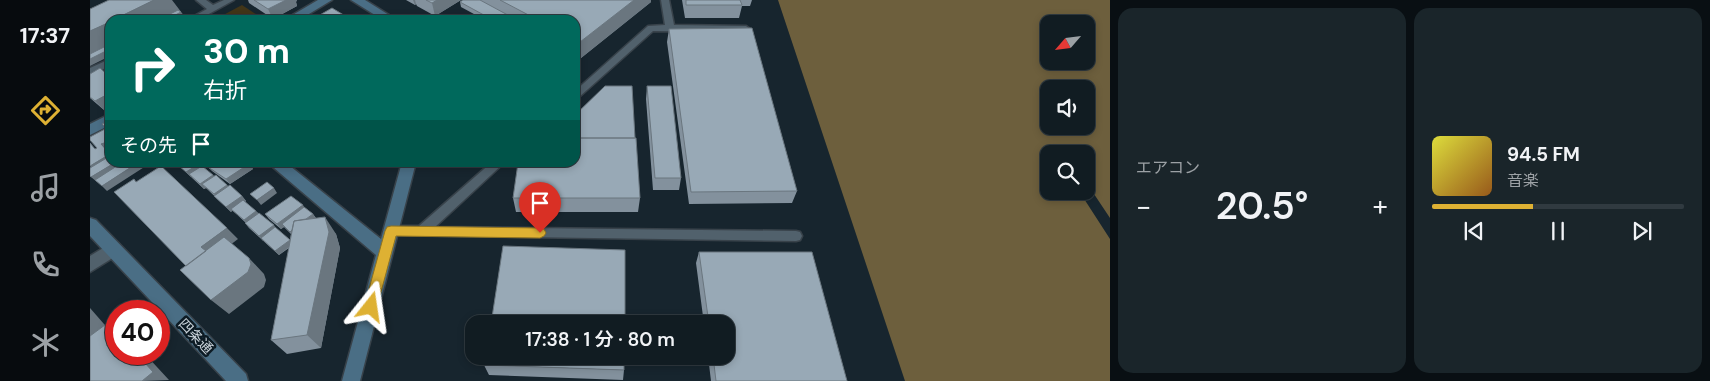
<!DOCTYPE html>
<html lang="ja">
<head>
<meta charset="utf-8">
<style>
	:root { --surface:#111c22; --page:#1a252a; --text:#f1f3f6; --muted:#9ca1a5; --line:#303a40; --accent:#deb133 }
	body { margin:0; font-family:"DM Sans","Noto Sans JP",sans-serif; background:var(--page); color:var(--text); height:100vh; display:flex; flex-direction:column; font-size:19px; white-space:nowrap }
	* { box-sizing:border-box; margin:0 }
	p { font-size:16px; color:var(--muted) }
	.icon { flex:none; width:28px; height:28px; fill:none; stroke:currentColor; stroke-width:2; stroke-linecap:round; stroke-linejoin:round }
	.map { position:relative; flex:1; overflow:hidden }
	.side { display:flex; flex-direction:column; gap:8px; padding:8px; background:#090f13; width:600px }
	.side>* { flex:none }
	.guide { position:absolute; left:15px; top:15px; width:475px; height:152px; border-radius:15px; box-shadow:0 2px 8px #0003,0 0 0 1px var(--line); background:#00695c; color:#fff; overflow:hidden }
	.needle { width:32px; rotate:242deg }
	.tools { position:absolute; left:950px; top:15px; display:grid; gap:10px }
	.tools a { display:grid; place-items:center; width:55px; height:55px; border-radius:10px; background:var(--surface); box-shadow:0 2px 8px #0003,0 0 0 1px var(--line); font-size:25px }
	.speed { position:absolute; left:15px; top:300px; display:flex; gap:10px; font-size:25px; font-weight:700; text-align:center }
	.speed>* { display:grid; place-content:center; width:65px; height:65px; border-radius:50%; background:var(--surface); box-shadow:0 2px 8px #0003,0 0 0 1px var(--line); line-height:1 }
	.speed .limit { border:8px solid #d22; background:#fff; color:#111 }
	.pin { position:absolute; display:grid; place-items:center; width:42px; height:42px; color:#fff; margin:-51px -21px; border-radius:50% 50% 50% 0; rotate:-45deg; box-shadow:0 0 5px #0007 }
	.pin .icon { rotate:45deg }
	.me { position:absolute; width:55px; margin:-28px; rotate:15deg; stroke-linejoin:round; filter:drop-shadow(0 0 4px #0008) }
	.turn { display:flex; align-items:center; gap:18px; height:105px; padding:0 15px; font-size:22px }
	.turn .icon { width:65px; height:65px; stroke-width:2.5 }
	.turn b { display:block; font-size:35px; line-height:42px }
	.then { display:flex; align-items:center; height:48px; padding:0 15px; background:#0003; gap:10px; font-size:19px }
	.big { font-size:38px; font-weight:600; line-height:1.1 }
	.side .tile { flex:1; display:flex; flex-direction:column; justify-content:center; gap:8px; min-width:0; padding:0 18px; border-radius:15px; background:var(--page) }
	.song { display:flex; align-items:center; gap:15px }
	.cover { width:60px; height:60px; border-radius:8px; background:linear-gradient(135deg,hsl(60 70% 55%),hsl(30 70% 35%)) }
	.played { height:5px; border-radius:2px; background:linear-gradient(90deg,var(--accent) 40%,var(--line) 40%) }
	.keys { display:flex; justify-content:space-around; direction:ltr }
	.heat { display:flex; justify-content:space-between; align-items:center; font-size:28px; direction:ltr }
	.side .tiles { flex:1; display:grid; gap:8px; grid-template-columns:repeat(2,1fr) }
	.trip { position:absolute; left:375px; top:315px; width:270px; height:50px; border-radius:15px; background:var(--surface); box-shadow:0 2px 8px #0003,0 0 0 1px var(--line); font-weight:600; line-height:50px; text-align:center }
	main { display:flex; flex:1; min-height:0 }
	.dock { display:flex; flex-direction:column; width:90px; justify-content:space-around; align-items:center; background:#070b0e; color:var(--muted) }
	.dock .icon { width:35px; height:35px }
	.dock .on { color:var(--accent) }
	.dock b { font-size:22px; color:var(--text) }
	.map>svg:first-child { display:block }
	.green { fill:#413518 }
	.water { fill:#6d5f3d; fill-rule:evenodd }
	.pier { fill:#17252e }
	.lines { fill:none; stroke-linecap:round; stroke-linejoin:round }
	.lane-casing { stroke:#38424a; stroke-width:3 }
	.street-casing { stroke:#38424a; stroke-width:3 }
	.secondary-casing { stroke:#38424a; stroke-width:3 }
	.lane { fill:#51616c; fill-rule:evenodd }
	.street { fill:#51616c; fill-rule:evenodd }
	.secondary { fill:#4a6e85; fill-rule:evenodd }
	.wall { fill:#83919d }
	.shaded-wall { fill:#6a767f }
	.building { fill:#98a9b6; stroke:#6a767f }
	.route { fill:#deb133; stroke:#907321 }
	.labels { text-anchor:middle; dominant-baseline:central; stroke-width:5; stroke-linejoin:round; paint-order:stroke }
	.street-label { font-size:14px; fill:#cdd6dd; stroke:#0d1b24 }
</style>
</head>
<body>
<main>
<nav class="dock">
<b>17:37</b>
<svg class="icon on" aria-label="directions" viewBox="0 0 24 24"><path d="M12 3l9 9-9 9-9-9zM9 14v-3h6M13 9l2 2-2 2"/></svg>
<svg class="icon" aria-label="music" viewBox="0 0 24 24"><path d="M9 18V5l10-2v13"/><circle cx="6" cy="18" r="3"/><circle cx="16" cy="16" r="3"/></svg>
<svg class="icon" aria-label="phone" viewBox="0 0 24 24"><path d="M5 4h4l2 5-3 2q2 4 5 5l2-3 5 2v4C11 20 4 13 5 4z"/></svg>
<svg class="icon" aria-label="climate" viewBox="0 0 24 24"><path d="M12 3v18M4 7l16 10M4 17L20 7"/></svg>
</nav>
<div class="map">
<svg width="1020" height="381" viewBox="0 0 1020 381">
	<rect width="100%" height="100%" fill="#17252e"/>
	<path class="green" d="M152 5 175 20H124Z"/>
	<path class="water" d="M688 0H1020V381H815ZM959 24H996V61H959ZM959 89H996V126H959ZM959 154H996V191H959Z"/>
	<path class="pier" d="M996 182 1020 218V239L989 191H996Z"/>
	<g class="lines">
		<g class="lane-casing">
			<path id="lane" d="M106 0H116L123 5 134 0H144L108 20H97L117 9Z
				M571 0H579L584 25 656 26 660 29 656 32 563 31 488 98 485 99V91L558 26 575 25Z
				M20 59V66L0 75V68Z
				M402 162H415L345 227 706 231 710 232 712 236 710 240 706 241 297 235 295 231 297 227 301 226H329Z"/>
		</g>
		<g class="street-casing">
			<path id="street" d="M23 242 29 244 31 249 29 254 0 272V256Z"/>
		</g>
		<g class="secondary-casing">
			<path id="secondary" d="M228 0H242L209 20H194Z
				M261 0H275L307 20H293Z
				M20 114V125L0 135V124Z
				M177 162H195L291 239 312 162H326L270 381H252L286 255Z
				M0 218 6 220 156 374 158 381H136L0 236Z"/>
		</g>
		<use href="#lane" class="lane"/>
		<use href="#street" class="street"/>
		<use href="#secondary" class="secondary"/>
	</g>
	<path class="wall" d="M158 0H207L206 2 207 6 183 19 159 3Z
		M316 0H371L345 16 327 6 326 4 325 5Z
		M373 0H561V2L491 58 489 57V58L485 62V20H395L371 7 370 2Z
		M592 0H662L660 6H652L649 18H595Z
		M579 29 707 191 702 203 599 204 577 42Z
		M0 74 14 110 0 98Z
		M557 86 591 178 589 190H563L556 99Z
		M545 138 550 198 548 212H426L423 198Z
		M87 164 111 166 124 176 152 196 156 201 155 202 200 240 201 234 194 227 191 229 179 219 175 214 214 207 223 214 226 218 246 234 250 248 231 348 197 354 181 340 199 248 189 255 159 228 155 223H156L142 210 141 212 116 188 114 189Z
		M159 164 163 169 140 184 122 171 118 167Z
		M609 252 757 381H621L618 356H636V324H614L606 263Z
		M394 365 534 370 533 380 399 375Z"/>
	<path class="shaded-wall" d="M64 0H82L95 17 89 20H23Z
		M196 0H207L206 2 207 6 183 19 178 9Z
		M323 0H325L326 4 325 5Z
		M347 0H371L345 16 342 3Z
		M544 0H561V2L491 58 490 42Z
		M20 22V56L0 66V31Z
		M489 53V58L485 62V56Z
		M20 93V107L14 110 5 101Z
		M14 143 19 148 16 149 11 144Z
		M20 154V162L5 171 0 166Z
		M26 162H39L7 182 1 177Z
		M49 162H57L59 164 17 191 12 186Z
		M109 164 114 169 101 177 96 172Z
		M159 164 163 169 140 184 136 179Z
		M123 175 127 180 112 184 116 188 114 189 110 184Z
		M137 185 141 190 128 199 124 194Z
		M184 188 187 193 171 205 167 200Z
		M152 196 156 201 141 212 136 207Z
		M213 205 216 210 192 224 194 227 191 229 187 224Z
		M166 211 170 216 158 225 154 220Z
		M223 214 226 219 204 236 200 232Z
		M235 217 246 234 250 248 231 348 217 335Z
		M184 225 187 230 173 241 169 236Z
		M137 228 148 239 123 258 111 247Z
		M200 240 203 244 189 255 185 251Z
		M159 258 174 274 176 280 174 287 139 314 121 300Z
		M0 308 21 332 0 348Z
		M19 322 26 326V330Z
		M47 354H55L79 380 52 381Z"/>
	<path class="building" d="M19 0H64L23 20H20V22L0 31V9Z
		M164 0H196L178 9Z
		M336 0H347L342 3Z
		M373 0H390L427 20H403L370 2Z
		M410 0H544L490 42 485 39V20H448Z
		M596 0H650L652 5H596Z
		M242 8 262 20H221Z
		M88 10 91 12 76 20H68Z
		M662 28 707 191 601 192 579 29Z
		M20 44V49L0 59V54Z
		M485 51 489 53 485 56Z
		M10 68 20 77V93L5 101 0 97V74Z
		M515 86H542L545 138H485V115Z
		M557 86H581L591 178H565Z
		M20 120V132L12 124Z
		M15 129 20 134V149L14 143 11 144 20 154 0 166V143L5 149 7 148 0 140V137Z
		M485 138H546L550 198H423L428 163 485 162Z
		M20 156V162H26L1 177 0 176V168Z
		M33 162H49L12 186 5 180Z
		M88 162H107L109 164 96 172 87 164Z
		M124 162H156L159 164 136 179 118 167Z
		M71 166 137 228 111 247 116 251 96 266 24 192 44 179 46 182Z
		M112 166 123 175 110 184 99 174Z
		M126 175 137 185 124 194 112 184Z
		M177 182 184 188 167 200 160 194Z
		M140 185 152 196 136 207 124 196Z
		M201 196 213 205 187 224 175 214Z
		M153 200 166 211 154 220 141 209Z
		M214 207 223 214 216 219 204 221 202 230 200 232 192 224Z
		M169 213 184 225 169 236 155 223Z
		M235 217 239 232 217 335 181 340 204 221Z
		M185 227 200 240 185 251 171 238Z
		M134 237 159 258 161 264 158 272 121 300 90 270Z
		M413 246 535 250V324H401Z
		M609 252H722L757 381H626L623 356H636V324H619Z
		M19 322 26 330V354H47L63 372 52 381H0V336Z
		M396 356H534V370L394 365Z"/>
	<path class="route" d="M301 226 450 228 454 229 456 233 454 236 450 238 306 236 287 307 285 312 281 313 276 312 274 307 295 231 297 227Z"/>
	<g class="labels">
		<g class="street-label">
			<text transform="translate(106 336) rotate(46)">四条通</text>
		</g>
	</g>
</svg>
<div class="tools">
<a><svg class="needle" viewBox="-14 -14 28 28"><path d="M0-13l5 13h-10z" fill="#e53935"/><path d="M0 13l5-13h-10z" fill="#9ca1a5"/></svg></a>
<a><svg class="icon" aria-label="sound" viewBox="0 0 24 24"><path d="M4 9h4l5-4v14l-5-4H4zM17 9q2 3 0 6"/></svg></a>
<a><svg class="icon" aria-label="search" viewBox="0 0 24 24"><circle cx="10" cy="10" r="6"/><path d="M15 15l6 6"/></svg></a>
</div>
<div class="speed"><div class="limit">40</div></div>
<div class="pin" style="left:450px;top:233px;background:#d93025"><svg class="icon" aria-label="arrive" viewBox="0 0 24 24"><path d="M6 21V4h12l-3 4 3 4H6"/></svg></div>
<svg class="me" style="left:281px;top:307px" viewBox="-20 -20 40 40"><path d="M0-17L14 15 0 8-14 15z" fill="#deb133" stroke="#fff" stroke-width="4"/></svg>
<div class="trip">17:38 · 1 分 · 80 m</div>
<div class="guide">
<div class="turn"><svg class="icon" aria-label="right" viewBox="0 0 24 24"><path d="M7 20v-9h11M14 6l5 5-5 5"/></svg><div><b>30 m</b>右折</div></div>
<div class="then">その先<svg class="icon" aria-label="arrive" viewBox="0 0 24 24"><path d="M6 21V4h12l-3 4 3 4H6"/></svg></div>
</div>
</div>
<section class="side">
<div class="tiles">
<div class="tile"><p>エアコン</p>
<div class="heat"><a>−</a><b class="big">20.5°</b><a>+</a></div>
</div>
<div class="tile">
<div class="song"><i class="cover"></i><div><b>94.5 FM</b><p>音楽</p></div></div>
<div class="played"></div>
<div class="keys"><svg class="icon" aria-label="previous" viewBox="0 0 24 24"><path d="M18 5L8 12l10 7zM5 5v14"/></svg><svg class="icon" aria-label="pause" viewBox="0 0 24 24"><path d="M8 5v14M16 5v14"/></svg><svg class="icon" aria-label="next" viewBox="0 0 24 24"><path d="M6 5l10 7-10 7zM19 5v14"/></svg></div>
</div>
</div>
</section>
</main>
</body>
</html>
